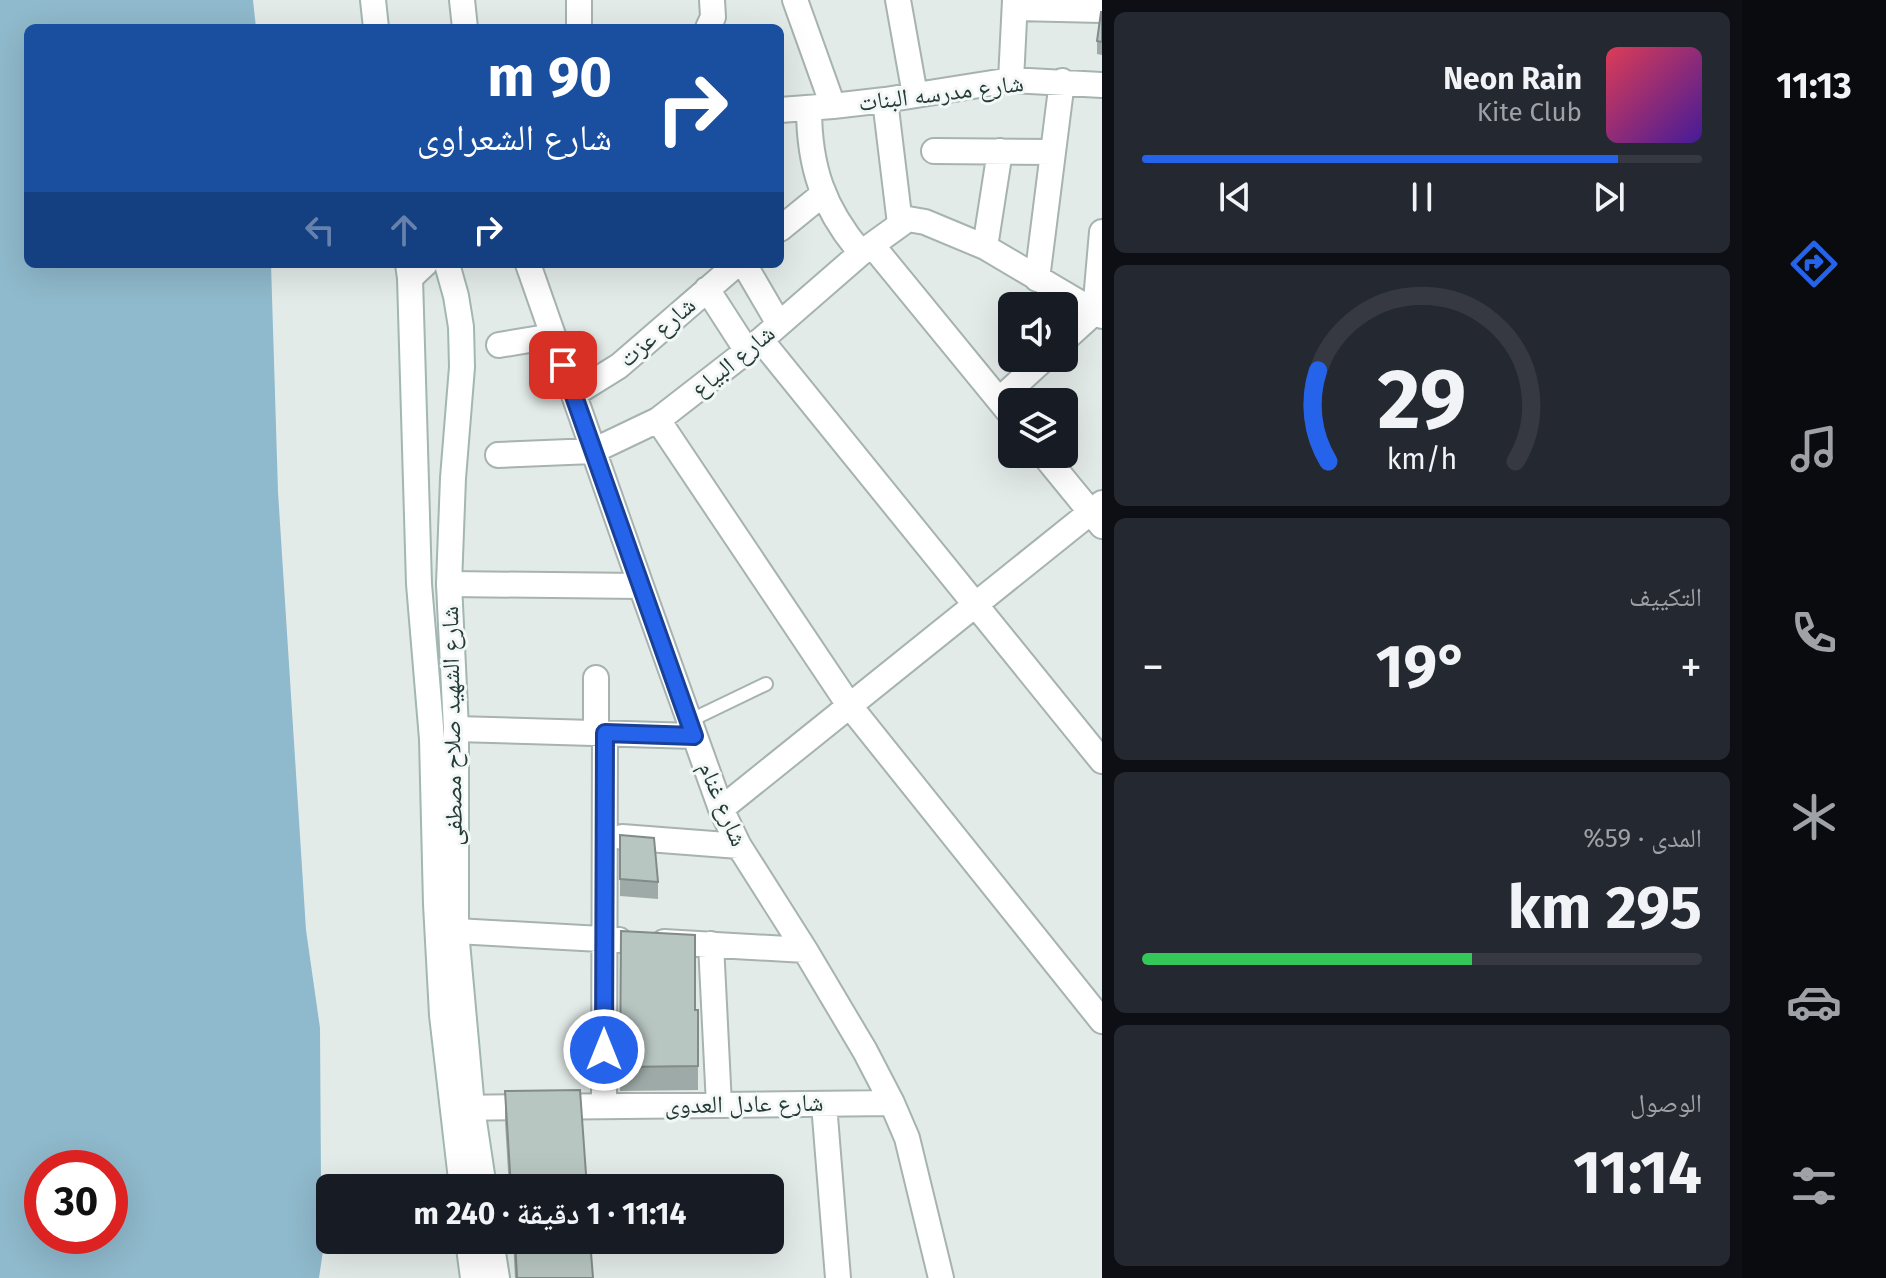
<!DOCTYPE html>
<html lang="ar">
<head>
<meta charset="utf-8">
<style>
	:root { --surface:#171b24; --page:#242831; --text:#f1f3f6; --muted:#9ea1a6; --line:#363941; --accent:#2563eb }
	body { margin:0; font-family:"Fira Sans","Noto Naskh Arabic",sans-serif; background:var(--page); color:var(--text); direction:rtl; height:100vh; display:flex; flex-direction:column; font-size:30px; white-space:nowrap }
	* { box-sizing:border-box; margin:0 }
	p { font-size:26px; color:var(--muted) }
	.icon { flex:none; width:44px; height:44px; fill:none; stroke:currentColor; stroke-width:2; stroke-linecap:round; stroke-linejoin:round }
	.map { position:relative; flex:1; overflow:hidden; direction:ltr }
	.details { display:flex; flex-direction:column; gap:12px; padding:12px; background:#0d0f14; width:640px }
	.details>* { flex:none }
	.top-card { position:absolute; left:24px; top:24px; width:760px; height:244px; border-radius:12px; box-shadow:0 8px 32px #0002; direction:rtl; background:#1a4fa0; color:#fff; overflow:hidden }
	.controls { position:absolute; left:998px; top:292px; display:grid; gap:16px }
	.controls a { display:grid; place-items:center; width:80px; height:80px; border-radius:12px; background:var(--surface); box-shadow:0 8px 32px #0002; font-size:40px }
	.speed { position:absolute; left:24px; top:1150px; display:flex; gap:16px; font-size:40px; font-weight:700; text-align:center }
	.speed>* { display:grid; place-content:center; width:104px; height:104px; border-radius:50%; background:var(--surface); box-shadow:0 8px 32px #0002; line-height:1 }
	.speed .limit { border:12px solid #d22; background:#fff; color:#111 }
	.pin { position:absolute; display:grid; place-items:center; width:68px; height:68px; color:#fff; margin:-34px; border-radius:16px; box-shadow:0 4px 12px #0006 }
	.me { position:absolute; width:88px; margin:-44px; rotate:0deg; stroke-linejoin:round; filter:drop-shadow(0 0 6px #0008) }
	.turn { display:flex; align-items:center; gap:28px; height:168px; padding:0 40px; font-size:36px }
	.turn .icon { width:104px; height:104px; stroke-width:2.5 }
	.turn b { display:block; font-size:56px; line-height:68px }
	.lanes { display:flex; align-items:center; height:76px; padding:0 40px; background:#0003; justify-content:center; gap:40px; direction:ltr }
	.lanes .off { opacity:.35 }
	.big { font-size:60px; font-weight:700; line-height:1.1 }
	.details .card { flex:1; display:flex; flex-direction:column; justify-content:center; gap:12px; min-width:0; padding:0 28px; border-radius:12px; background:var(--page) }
	.details .dial { align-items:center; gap:0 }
	.dial svg { height:208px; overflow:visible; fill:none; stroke:var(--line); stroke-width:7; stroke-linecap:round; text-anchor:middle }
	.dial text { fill:var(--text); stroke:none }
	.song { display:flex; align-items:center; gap:24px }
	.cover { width:96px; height:96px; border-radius:12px; background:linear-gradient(135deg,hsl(350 70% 55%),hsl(260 70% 35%)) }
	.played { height:8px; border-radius:4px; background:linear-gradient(90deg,var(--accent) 85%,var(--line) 85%) }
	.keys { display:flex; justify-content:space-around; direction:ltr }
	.heat { display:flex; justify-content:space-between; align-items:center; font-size:44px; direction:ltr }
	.charge { height:12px; border-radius:6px; background:linear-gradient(90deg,#34c759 59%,var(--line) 0) }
	.trip { position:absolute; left:316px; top:1174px; width:468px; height:80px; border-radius:12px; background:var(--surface); box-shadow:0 8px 32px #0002; font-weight:700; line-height:80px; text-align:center; direction:rtl }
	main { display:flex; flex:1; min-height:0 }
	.menu { display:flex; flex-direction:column; width:144px; justify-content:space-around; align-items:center; background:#090b0e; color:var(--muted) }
	.menu .icon { width:56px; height:56px }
	.menu .on { color:var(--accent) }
	.menu b { font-size:36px; color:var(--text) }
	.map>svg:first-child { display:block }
	.water { fill:#8fb9cc; fill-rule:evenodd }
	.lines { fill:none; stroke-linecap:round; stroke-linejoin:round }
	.lane-casing { stroke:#a6b3b0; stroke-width:16 }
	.street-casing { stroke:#a6b3b0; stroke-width:28 }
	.secondary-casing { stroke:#a2b6b2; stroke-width:28 }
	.lane { stroke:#fff; stroke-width:12 }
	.street { stroke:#fff; stroke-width:24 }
	.secondary { stroke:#fff; stroke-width:24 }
	.wall { fill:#9eaaa7 }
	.building { fill:#b8c6c2; stroke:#818b88; stroke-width:2 }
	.route-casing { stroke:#184099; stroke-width:20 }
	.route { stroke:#2563eb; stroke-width:14 }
	.labels { text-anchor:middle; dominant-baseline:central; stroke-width:6; stroke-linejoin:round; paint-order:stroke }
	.street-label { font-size:24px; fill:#243b38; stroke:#f3f8f6 }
</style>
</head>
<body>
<main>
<nav class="menu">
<b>11:13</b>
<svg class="icon on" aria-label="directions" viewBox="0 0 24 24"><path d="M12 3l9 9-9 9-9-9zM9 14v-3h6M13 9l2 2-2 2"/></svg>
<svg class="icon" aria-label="music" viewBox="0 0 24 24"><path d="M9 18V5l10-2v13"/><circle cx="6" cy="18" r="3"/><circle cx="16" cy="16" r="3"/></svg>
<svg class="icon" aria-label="phone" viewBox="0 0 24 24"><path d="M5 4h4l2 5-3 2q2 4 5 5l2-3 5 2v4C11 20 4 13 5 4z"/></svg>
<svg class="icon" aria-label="climate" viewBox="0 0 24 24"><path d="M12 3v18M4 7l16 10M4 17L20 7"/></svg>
<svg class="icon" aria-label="car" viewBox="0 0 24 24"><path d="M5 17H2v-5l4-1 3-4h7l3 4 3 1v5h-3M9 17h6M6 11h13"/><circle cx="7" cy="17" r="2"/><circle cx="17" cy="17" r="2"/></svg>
<svg class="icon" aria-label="filters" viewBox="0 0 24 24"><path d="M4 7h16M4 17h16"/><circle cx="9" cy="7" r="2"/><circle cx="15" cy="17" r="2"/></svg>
</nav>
<section class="details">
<div class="card">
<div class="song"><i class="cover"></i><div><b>Neon Rain</b><p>Kite Club</p></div></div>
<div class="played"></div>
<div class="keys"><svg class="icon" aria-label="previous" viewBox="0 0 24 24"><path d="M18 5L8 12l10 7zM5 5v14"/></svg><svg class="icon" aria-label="pause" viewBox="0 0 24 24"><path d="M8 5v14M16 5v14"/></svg><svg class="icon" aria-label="next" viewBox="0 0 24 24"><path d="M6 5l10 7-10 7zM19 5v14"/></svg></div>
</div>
<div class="card dial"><svg viewBox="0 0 100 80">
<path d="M14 69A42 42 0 1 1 86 69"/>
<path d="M14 69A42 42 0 0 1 10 34" stroke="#2563eb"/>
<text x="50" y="56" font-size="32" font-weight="700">29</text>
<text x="50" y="72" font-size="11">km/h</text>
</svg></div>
<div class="card"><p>التكييف</p>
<div class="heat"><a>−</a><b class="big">19°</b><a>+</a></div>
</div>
<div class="card"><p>المدى · 59%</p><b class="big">295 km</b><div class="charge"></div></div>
<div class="card"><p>الوصول</p><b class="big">11:14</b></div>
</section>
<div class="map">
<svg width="1102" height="1278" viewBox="0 0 1102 1278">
	<rect width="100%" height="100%" fill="#e3ebe9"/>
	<path class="water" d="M0 0H253L256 28H28V264H271L278 492 306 930 320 1028 321 1183 324 1244 319 1278H0ZM42 1168H110V1236H42Z"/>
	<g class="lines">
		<g class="lane-casing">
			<path id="lane" d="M689 721 766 684"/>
		</g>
		<g class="street-casing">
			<path id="street" d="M462 0 465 28
				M579 0V28
				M795 0 833 106
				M898 0 915 95
				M1015 8 1102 10
				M708 28 713 17 712 0
				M1011 80 1015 0
				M885 100 900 224
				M809 108C809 167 823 208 861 253
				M780 110 833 106 885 100 1011 80 1102 85
				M934 151 1053 152
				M780 229 823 194
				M872 245 1012 416
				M985 247 1000 151
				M528 264 641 586 721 809 739 846 805 950 865 1051 892 1103 907 1138 941 1278
				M744 264 779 324
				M410 278 425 264
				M1037 279 1062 81
				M707 289 747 351
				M761 340 1102 761
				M1064 340 1095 312 1102 232
				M499 345 553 336
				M574 394 619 366 737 264
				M999 400 1045 358
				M658 420 849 705 1102 1021
				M1043 454 1102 526
				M498 455 593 451 658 420 761 340 861 253 908 219 925 222 985 247 1102 316
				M449 584 641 586
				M456 729 694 736
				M596 733V678
				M721 809 1102 503
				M622 837 739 846
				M456 931 619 940
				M664 942 805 950
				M711 944 719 1105
				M824 1104 838 1278
				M604 1106 605 733
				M453 1108 892 1103"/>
		</g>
		<g class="secondary-casing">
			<path id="secondary" d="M373 0 376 28
				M408 264 410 278 419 584 432 739 436 904 442 1015 462 1188
				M447 264 456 296 461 327 462 367 453 478 449 584 456 729V931L472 1108 484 1188
				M468 1240 473 1278
				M491 1240 497 1278"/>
		</g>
		<use href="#lane" class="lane"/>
		<use href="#street" class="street"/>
		<use href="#secondary" class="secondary"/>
	</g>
	<path class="wall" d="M1102 12V55L1097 54V41Z
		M620 835 658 882V899L620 896Z
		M621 931 695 1010H698V1090L620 1091Z
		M505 1091 587 1188H509L505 1122Z
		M513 1240H590L593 1278H515Z"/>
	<path class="building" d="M1101 12H1102V42L1097 41Z
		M620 835 654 838 658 882 620 879Z
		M621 931 695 935V1010H698V1066L620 1067Z
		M580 1090 587 1188H511L505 1091Z
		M515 1240H590L593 1278H517Z"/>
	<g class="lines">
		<g class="route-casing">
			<path id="route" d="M563 365 694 736 605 733 604 1050"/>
		</g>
		<use href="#route" class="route"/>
	</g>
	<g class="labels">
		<g class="street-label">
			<text transform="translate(941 93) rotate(-7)">شارع مدرسه البنات</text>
			<text transform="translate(657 332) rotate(-41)">شارع عزت</text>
			<text transform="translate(733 361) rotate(-39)">شارع البياع</text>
			<text transform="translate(452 726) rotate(-91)">شارع الشهيد صلاح مصطفى</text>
			<text transform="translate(723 804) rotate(67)">شارع غنام</text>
			<text transform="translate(744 1104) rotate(-1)">شارع عادل العدوى</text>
		</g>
	</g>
</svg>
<div class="controls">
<a><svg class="icon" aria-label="sound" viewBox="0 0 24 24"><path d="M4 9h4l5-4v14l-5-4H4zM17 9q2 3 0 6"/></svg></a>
<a><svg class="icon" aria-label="layers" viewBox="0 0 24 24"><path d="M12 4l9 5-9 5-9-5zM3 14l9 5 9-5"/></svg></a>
</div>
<div class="speed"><div class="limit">30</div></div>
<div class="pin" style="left:563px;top:365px;background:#d93025"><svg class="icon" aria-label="arrive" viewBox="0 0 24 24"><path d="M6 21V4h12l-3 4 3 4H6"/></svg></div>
<svg class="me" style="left:604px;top:1050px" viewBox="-20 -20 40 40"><circle r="17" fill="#2563eb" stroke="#fff" stroke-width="3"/><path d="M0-11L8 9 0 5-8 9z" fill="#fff"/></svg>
<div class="trip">11:14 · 1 دقيقة · 240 m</div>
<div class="top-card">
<div class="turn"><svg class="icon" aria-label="right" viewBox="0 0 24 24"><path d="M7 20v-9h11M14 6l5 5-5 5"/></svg><div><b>90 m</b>شارع الشعراوى</div></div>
<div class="lanes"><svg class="icon off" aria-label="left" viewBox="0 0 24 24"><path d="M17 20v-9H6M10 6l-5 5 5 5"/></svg><svg class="icon off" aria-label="ahead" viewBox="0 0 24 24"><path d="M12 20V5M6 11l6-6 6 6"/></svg><svg class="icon" aria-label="right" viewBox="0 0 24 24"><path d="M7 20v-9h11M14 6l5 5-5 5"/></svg></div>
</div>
</div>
</main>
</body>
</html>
